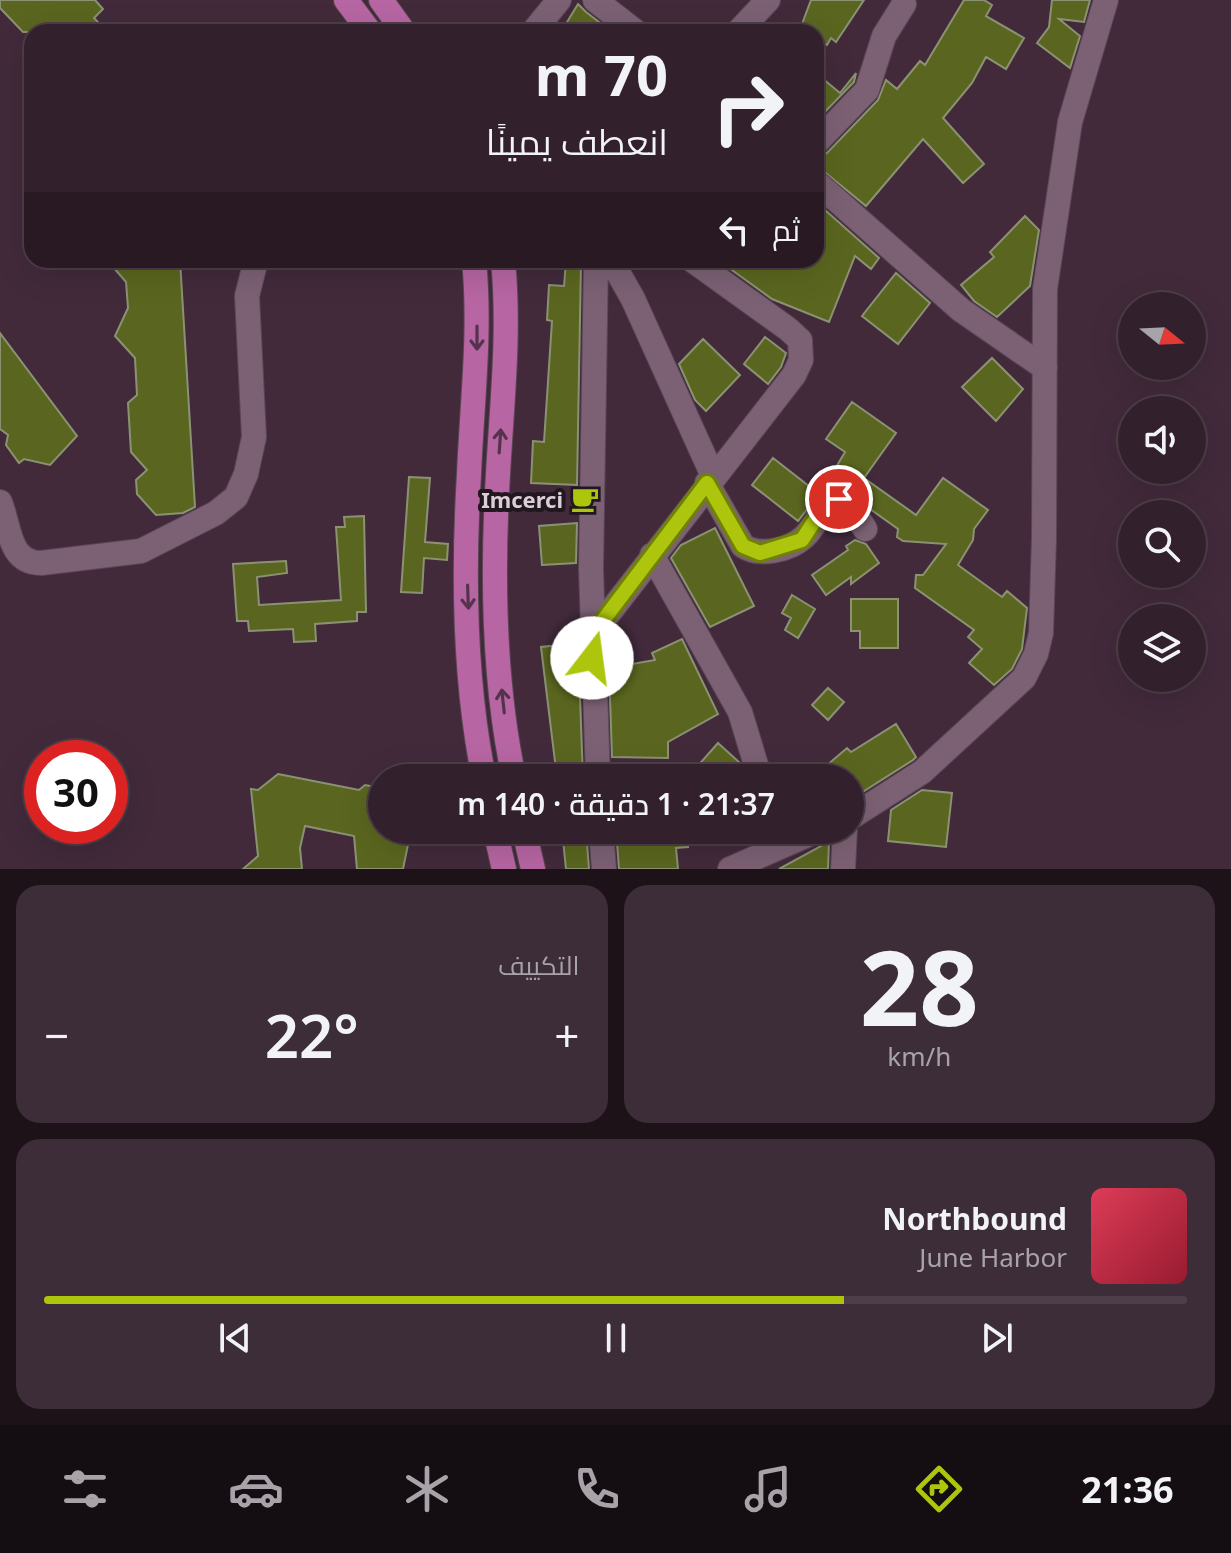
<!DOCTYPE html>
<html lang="ar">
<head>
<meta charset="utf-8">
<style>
	:root { --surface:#32202c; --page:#3d2d38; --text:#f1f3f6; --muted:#a8a3a9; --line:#4d3e48; --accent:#adc60d }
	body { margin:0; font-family:"Noto Sans",Cairo,sans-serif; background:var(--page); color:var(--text); direction:rtl; height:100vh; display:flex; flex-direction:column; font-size:30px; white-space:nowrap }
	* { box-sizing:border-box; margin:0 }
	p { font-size:26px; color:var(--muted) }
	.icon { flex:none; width:44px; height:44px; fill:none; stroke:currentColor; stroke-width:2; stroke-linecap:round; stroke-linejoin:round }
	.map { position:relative; height:869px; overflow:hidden; direction:ltr }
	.sheet { display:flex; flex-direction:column; gap:16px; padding:16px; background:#1c1218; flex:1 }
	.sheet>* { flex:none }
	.guide { position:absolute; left:24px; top:24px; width:800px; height:244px; border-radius:24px; box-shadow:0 8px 32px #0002,0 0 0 2px var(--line); direction:rtl; background:#32202c; color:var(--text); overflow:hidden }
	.needle { width:52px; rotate:108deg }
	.tools { position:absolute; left:1118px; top:292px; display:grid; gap:16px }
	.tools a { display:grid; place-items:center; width:88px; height:88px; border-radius:50%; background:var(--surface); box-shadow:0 8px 32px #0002,0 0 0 2px var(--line); font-size:40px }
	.speed { position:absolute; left:24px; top:740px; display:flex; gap:16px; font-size:40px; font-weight:700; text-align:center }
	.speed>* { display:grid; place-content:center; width:104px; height:104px; border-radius:50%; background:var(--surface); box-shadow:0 8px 32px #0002,0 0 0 2px var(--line); line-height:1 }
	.speed .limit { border:12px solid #d22; background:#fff; color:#111 }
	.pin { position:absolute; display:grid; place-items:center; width:68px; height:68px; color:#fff; margin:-34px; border:4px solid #fff; border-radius:50%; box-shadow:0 2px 8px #0007 }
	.me { position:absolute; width:88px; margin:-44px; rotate:15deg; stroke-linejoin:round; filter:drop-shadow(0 0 6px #0008) }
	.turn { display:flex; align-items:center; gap:28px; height:168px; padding:0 24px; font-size:36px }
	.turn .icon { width:104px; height:104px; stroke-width:2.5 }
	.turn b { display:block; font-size:56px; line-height:68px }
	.then { display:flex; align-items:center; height:76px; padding:0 24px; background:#0003; gap:16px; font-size:30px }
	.big { font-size:60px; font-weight:600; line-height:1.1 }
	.sheet .tile { flex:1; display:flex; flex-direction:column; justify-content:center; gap:12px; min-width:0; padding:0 28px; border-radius:24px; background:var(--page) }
	.sheet .dial { align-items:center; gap:0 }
	.dial b { font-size:104px; line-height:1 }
	.song { display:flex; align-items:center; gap:24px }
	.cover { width:96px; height:96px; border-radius:12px; background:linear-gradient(135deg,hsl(350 70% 55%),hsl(350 70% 35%)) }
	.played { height:8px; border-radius:4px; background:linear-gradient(90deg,var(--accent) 70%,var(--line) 70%) }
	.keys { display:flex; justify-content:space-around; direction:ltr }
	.heat { display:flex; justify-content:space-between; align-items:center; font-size:44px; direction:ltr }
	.sheet .tiles { flex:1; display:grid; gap:16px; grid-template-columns:1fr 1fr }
	.tile:last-child { grid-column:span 2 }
	.trip { position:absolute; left:368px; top:764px; width:496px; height:80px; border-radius:40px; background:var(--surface); box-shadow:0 8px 32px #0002,0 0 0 2px var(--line); font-weight:600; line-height:80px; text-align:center; direction:rtl }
	.tab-bar { display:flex; height:128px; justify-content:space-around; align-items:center; background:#140d12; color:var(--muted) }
	.tab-bar .icon { width:56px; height:56px }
	.tab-bar .on { color:var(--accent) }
	.tab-bar b { font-size:36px; color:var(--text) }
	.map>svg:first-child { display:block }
	.building { fill:#5a661f; stroke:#8b9274; stroke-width:2 }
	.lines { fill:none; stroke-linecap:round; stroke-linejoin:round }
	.minor-casing { stroke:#5a4655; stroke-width:26 }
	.major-casing { stroke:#5a4655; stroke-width:26 }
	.minor { stroke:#7c6174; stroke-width:24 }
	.major { stroke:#b766a3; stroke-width:24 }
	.oneway { stroke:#56334d }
	.route-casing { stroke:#708108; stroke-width:20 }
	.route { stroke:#adc60d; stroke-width:14 }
	.labels { text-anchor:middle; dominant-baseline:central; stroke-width:8; stroke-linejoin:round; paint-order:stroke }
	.poi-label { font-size:22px; font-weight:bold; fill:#ddcdd8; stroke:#21171e; text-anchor:end }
</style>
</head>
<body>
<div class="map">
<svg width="1231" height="869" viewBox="0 0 1231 869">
	<rect width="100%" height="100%" fill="#422a3b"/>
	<path class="building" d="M0 0H95L103 9 94 18 107 32H23L0 8Z
		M811 0H864L836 42 831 38 827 45 816 40V32H799Z
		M964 0H984L992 5 986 16 1024 38 1006 69 986 57 972 83 943 118 984 164 963 183 923 139 866 206 816 165V158L827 153 878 100 886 80 897 89 920 61 925 65Z
		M1052 0H1090L1084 22 1059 19 1080 36 1070 68 1037 43 1049 27Z
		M578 4 586 12 612 32H561Z
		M816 73 840 93 856 73 854 82 816 121Z
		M816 202 879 258 871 269 855 256 829 322 772 299 718 260H816Z
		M1025 216 1039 230 1030 286 997 317 974 301 961 285 994 257 990 252Z
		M107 260H180L195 507 183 513 156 515 137 494 136 480 147 470 131 452 128 403 137 395 135 358 115 336 128 308 126 282Z
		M566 262H581L577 485 531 483 533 441 544 442 552 321 547 320 549 285 564 286Z
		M896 273 930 303 898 344 862 316Z
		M0 333 77 436 50 465 24 459 19 463 6 445 8 435 0 429Z
		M765 337 786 353 781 367 768 384 744 364Z
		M703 339 740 375 706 411 695 400 679 364Z
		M992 358 1023 389 996 421 962 387Z
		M852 402 896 433 864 478 916 515 943 478 988 510 974 529 973 540 958 565 1002 597 1007 591 1027 608 1022 649 1012 669 994 685 969 663 982 649 968 637 974 630 915 588 916 575H923L946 544 903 541 897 537 898 529 870 509 855 490 829 479 845 452 826 439Z
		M773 458 819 494 798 521 752 485Z
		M409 477 430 478 425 542 448 544 447 560 424 558 422 593 401 592Z
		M364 516 366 612H357V621L315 624 316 641 294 642 293 629 249 631 248 621H237L233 564 286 561 287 573 257 577 259 605 341 600 336 527H345L344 517Z
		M577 523 576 563 542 565 539 526Z
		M715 528 754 606 710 627 671 558 681 545Z
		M855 540 866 544 879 563 851 584V577L826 595 812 575 848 550 846 546Z
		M792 595 815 609 798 638 785 630 791 618 782 613Z
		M851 599H898V648H860V631H851Z
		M682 639 718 714 668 742V758L612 757 609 668 655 660 652 653Z
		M578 643 583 778H557L541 647Z
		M828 688 844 702 828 720 812 705Z
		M896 724 916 757 913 760 850 800V778H812L847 748 851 752Z
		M718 743 740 763 742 771 735 778H687Z
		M278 774 359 790 365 785 382 788V830H411L403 869H357L354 836 305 826 300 848 302 869H243L258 856 251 789 258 790Z
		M922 790 952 793 946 847 888 841 891 810Z
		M562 830H586L589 869H566Z
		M616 830H687L688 847 676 848 678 869H619Z
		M829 841 828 869H779L825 844Z"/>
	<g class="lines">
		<g class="minor-casing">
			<path id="minor" d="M595 0 636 32
				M533 32 559 0
				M738 32 768 0
				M816 143 867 90 884 36 904 4
				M816 182 961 310 1045 368
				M596 260 591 569 598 778
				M611 260 633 299 713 476
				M707 483 743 546C760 557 790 550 804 537 818 524 820 506 839 499L849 503 865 529
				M0 502C10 526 8 563 41 563L141 551 216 513 236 497 246 474 254 437 247 296 256 260
				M652 555 740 712 760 778
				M592 635 794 375 801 360 800 340 788 329 692 260
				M850 818 922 772 1024 678 1036 654 1041 633 1044 538 1045 289 1070 122 1106 0
				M601 830 604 869
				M730 869 819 830
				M843 869 845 830"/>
		</g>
		<g class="major-casing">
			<path id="major" d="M346 0 370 32
				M381 0 404 32
				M474 260C481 332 472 402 469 474 463 573 464 680 484 778
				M503 260C510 332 502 402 498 474 492 574 493 680 514 778
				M495 830 504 869
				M524 830 533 869"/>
		</g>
		<use href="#minor" class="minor"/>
		<use href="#major" class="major"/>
	</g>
	<defs><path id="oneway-shaft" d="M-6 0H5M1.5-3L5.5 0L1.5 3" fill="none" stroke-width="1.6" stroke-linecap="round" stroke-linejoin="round" transform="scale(2)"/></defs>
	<g class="oneway">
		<use href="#oneway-shaft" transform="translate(477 338) rotate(90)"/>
		<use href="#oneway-shaft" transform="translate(500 441) rotate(-86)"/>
		<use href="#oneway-shaft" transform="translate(468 597) rotate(88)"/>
		<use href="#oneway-shaft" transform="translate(503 701) rotate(-96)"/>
	</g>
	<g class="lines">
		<g class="route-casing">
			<path id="route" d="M592 658V635L707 483 743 546 760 553 802 540 823 508 839 499"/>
		</g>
		<use href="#route" class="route"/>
	</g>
	<defs>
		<g id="cafe-bare" transform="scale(2.16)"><path d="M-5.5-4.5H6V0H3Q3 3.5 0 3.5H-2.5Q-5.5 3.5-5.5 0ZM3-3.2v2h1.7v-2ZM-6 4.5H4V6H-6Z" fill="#adc60d" stroke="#21171e" stroke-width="2.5" paint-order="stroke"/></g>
	</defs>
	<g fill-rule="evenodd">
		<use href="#cafe-bare" x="585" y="499"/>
	</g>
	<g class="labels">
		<g class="poi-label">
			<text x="563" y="499">Imcerci</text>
		</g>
	</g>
</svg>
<div class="tools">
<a><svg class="needle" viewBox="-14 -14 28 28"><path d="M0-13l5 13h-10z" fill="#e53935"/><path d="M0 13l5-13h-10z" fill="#a8a3a9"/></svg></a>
<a><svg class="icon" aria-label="sound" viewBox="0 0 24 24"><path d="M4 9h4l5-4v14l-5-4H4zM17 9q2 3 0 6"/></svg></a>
<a><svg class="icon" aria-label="search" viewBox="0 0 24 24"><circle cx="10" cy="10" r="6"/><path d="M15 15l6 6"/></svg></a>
<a><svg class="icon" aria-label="layers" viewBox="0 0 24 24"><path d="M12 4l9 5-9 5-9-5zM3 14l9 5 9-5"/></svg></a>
</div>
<div class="speed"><div class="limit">30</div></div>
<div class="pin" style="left:839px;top:499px;background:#d93025"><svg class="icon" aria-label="arrive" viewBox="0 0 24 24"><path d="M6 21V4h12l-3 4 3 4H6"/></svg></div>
<svg class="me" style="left:592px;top:658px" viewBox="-20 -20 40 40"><circle r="19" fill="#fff"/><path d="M0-13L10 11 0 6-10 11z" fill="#adc60d"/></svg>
<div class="trip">21:37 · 1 دقيقة · 140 m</div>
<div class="guide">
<div class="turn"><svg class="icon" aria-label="right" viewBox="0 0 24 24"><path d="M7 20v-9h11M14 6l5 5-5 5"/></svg><div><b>70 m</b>انعطف يمينًا</div></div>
<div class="then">ثم<svg class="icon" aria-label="left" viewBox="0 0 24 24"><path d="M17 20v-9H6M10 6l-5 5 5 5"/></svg></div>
</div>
</div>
<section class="sheet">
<div class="tiles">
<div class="tile dial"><b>28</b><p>km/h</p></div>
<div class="tile"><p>التكييف</p>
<div class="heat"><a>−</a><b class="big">22°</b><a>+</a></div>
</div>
<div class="tile">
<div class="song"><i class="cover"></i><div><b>Northbound</b><p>June Harbor</p></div></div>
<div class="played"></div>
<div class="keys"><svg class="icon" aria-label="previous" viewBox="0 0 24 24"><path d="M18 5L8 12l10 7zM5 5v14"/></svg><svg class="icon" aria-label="pause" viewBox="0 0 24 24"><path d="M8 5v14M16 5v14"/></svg><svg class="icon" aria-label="next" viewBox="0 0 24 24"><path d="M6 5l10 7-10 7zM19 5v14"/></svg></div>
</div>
</div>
</section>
<nav class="tab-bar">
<b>21:36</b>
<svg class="icon on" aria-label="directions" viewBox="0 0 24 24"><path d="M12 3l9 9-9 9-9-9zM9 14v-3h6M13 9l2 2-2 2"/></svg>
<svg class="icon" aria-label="music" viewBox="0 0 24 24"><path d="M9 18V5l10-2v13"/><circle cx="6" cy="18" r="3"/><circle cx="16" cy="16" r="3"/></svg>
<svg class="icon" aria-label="phone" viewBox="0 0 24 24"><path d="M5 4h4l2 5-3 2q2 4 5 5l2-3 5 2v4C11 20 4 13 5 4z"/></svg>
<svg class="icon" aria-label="climate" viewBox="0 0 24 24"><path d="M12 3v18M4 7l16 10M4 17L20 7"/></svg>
<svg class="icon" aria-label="car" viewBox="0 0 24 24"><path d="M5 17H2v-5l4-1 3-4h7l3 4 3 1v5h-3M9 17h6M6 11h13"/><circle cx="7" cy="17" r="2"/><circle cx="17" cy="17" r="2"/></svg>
<svg class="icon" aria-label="filters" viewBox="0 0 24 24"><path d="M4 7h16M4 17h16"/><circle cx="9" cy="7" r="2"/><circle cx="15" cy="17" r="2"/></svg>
</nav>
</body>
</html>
